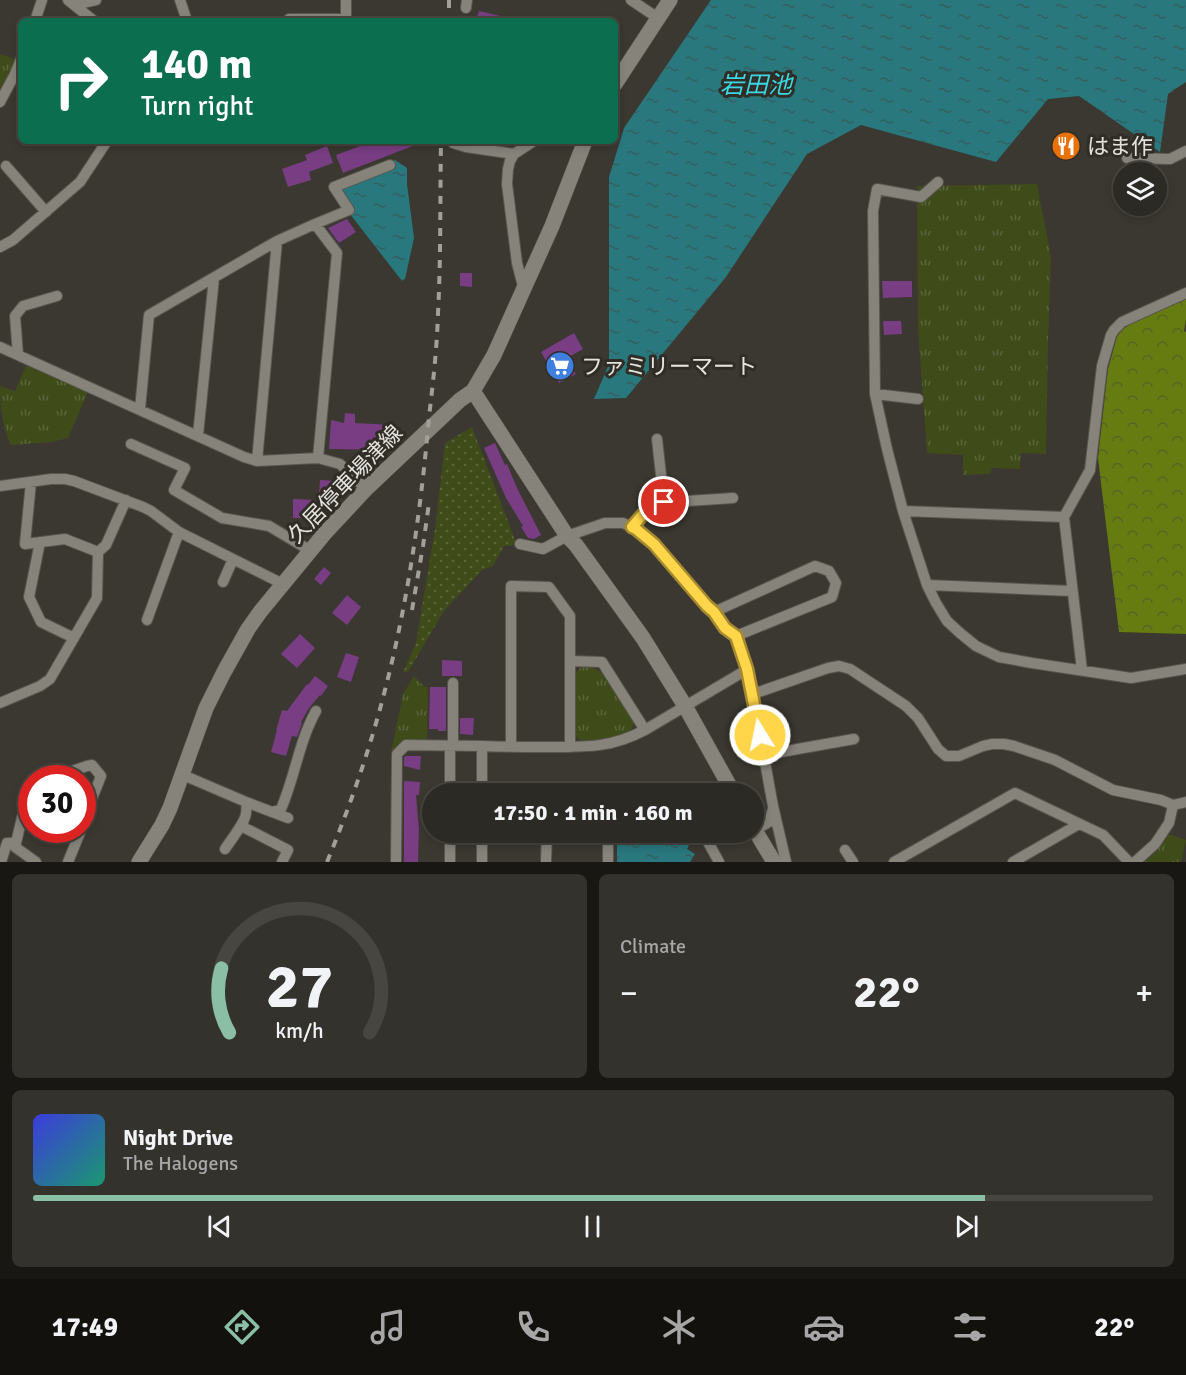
<!DOCTYPE html>
<html lang="en">
<head>
<meta charset="utf-8">
<style>
	:root { --surface:#2c2a24; --page:#34322c; --text:#f1f3f6; --muted:#a6a7a6; --line:#484641; --accent:#8abfa5 }
	body { margin:0; font-family:Signika,"Noto Sans JP",sans-serif; background:var(--page); color:var(--text); height:100vh; display:flex; flex-direction:column; font-size:22px; white-space:nowrap }
	* { box-sizing:border-box; margin:0 }
	p { font-size:20px; color:var(--muted) }
	.icon { flex:none; width:33px; height:33px; fill:none; stroke:currentColor; stroke-width:2; stroke-linecap:round; stroke-linejoin:round }
	.map { position:relative; height:862px; overflow:hidden }
	.panel { display:flex; flex-direction:column; gap:12px; padding:12px; background:#181714; flex:1 }
	.panel>* { flex:none }
	.banner { position:absolute; left:18px; top:18px; width:600px; height:126px; border-radius:9px; box-shadow:0 3px 9px #0003,0 0 0 2px var(--line); background:#0b6e4f; color:#fff; overflow:hidden }
	.fabs { position:absolute; left:1113px; top:162px; display:grid; gap:12px }
	.fabs a { display:grid; place-items:center; width:54px; height:54px; border-radius:50%; background:var(--surface); box-shadow:0 3px 9px #0003,0 0 0 2px var(--line); font-size:30px }
	.speed { position:absolute; left:18px; top:765px; display:flex; gap:12px; font-size:30px; font-weight:700; text-align:center }
	.speed>* { display:grid; place-content:center; width:78px; height:78px; border-radius:50%; background:var(--surface); box-shadow:0 3px 9px #0003,0 0 0 2px var(--line); line-height:1 }
	.speed .limit { border:9px solid #d22; background:#fff; color:#111 }
	.pin { position:absolute; display:grid; place-items:center; width:51px; height:51px; color:#fff; margin:-26px; border:3px solid #fff; border-radius:50%; box-shadow:0 2px 6px #0007 }
	.me { position:absolute; width:66px; margin:-33px; rotate:350deg; stroke-linejoin:round; filter:drop-shadow(0 0 4px #0008) }
	.turn { display:flex; align-items:center; gap:21px; height:126px; padding:0 24px; font-size:27px }
	.turn .icon { width:78px; height:78px; stroke-width:2.5 }
	.turn b { display:block; font-size:42px; line-height:51px }
	.big { font-size:45px; font-weight:700; line-height:1.1 }
	.panel .card { flex:1; display:flex; flex-direction:column; justify-content:center; gap:9px; min-width:0; padding:0 21px; border-radius:9px; background:var(--page) }
	.panel .dial { align-items:center; gap:0 }
	.dial svg { height:156px; overflow:visible; fill:none; stroke:var(--line); stroke-width:7; stroke-linecap:round; text-anchor:middle }
	.dial text { fill:var(--text); stroke:none }
	.song { display:flex; align-items:center; gap:18px }
	.cover { width:72px; height:72px; border-radius:9px; background:linear-gradient(135deg,hsl(240 70% 55%),hsl(160 70% 35%)) }
	.played { height:6px; border-radius:3px; background:linear-gradient(90deg,var(--accent) 85%,var(--line) 85%) }
	.keys { display:flex; justify-content:space-around; direction:ltr }
	.heat { display:flex; justify-content:space-between; align-items:center; font-size:33px; direction:ltr }
	.panel .tiles { flex:1; display:grid; gap:12px; grid-template-columns:1fr 1fr }
	.card:last-child { grid-column:span 2 }
	.trip { position:absolute; left:422px; top:783px; width:342px; height:60px; border-radius:30px; background:var(--surface); box-shadow:0 3px 9px #0003,0 0 0 2px var(--line); font-weight:700; line-height:60px; text-align:center }
	.tabs { display:flex; height:96px; justify-content:space-around; align-items:center; background:#12110e; color:var(--muted) }
	.tabs .icon { width:42px; height:42px }
	.tabs .selected { color:var(--accent) }
	.tabs b { font-size:27px; color:var(--text) }
	.map>svg:first-child { display:block }
	.grass { fill:url(#grass-dots) }
	.forest { fill:url(#forest-crowns) }
	.park { fill:url(#park-tufts) }
	.water { fill:url(#water-ripples) }
	.building { fill:#783d83 }
	.lines { fill:none; stroke-linecap:round; stroke-linejoin:round }
	.street-casing { stroke:#58564f; stroke-width:12 }
	.secondary-casing { stroke:#58564f; stroke-width:16 }
	.street { stroke:#86837b; stroke-width:10 }
	.secondary { stroke:#86837b; stroke-width:15 }
	.rail { stroke:#a1a099; stroke-width:4; stroke-dasharray:8 8; stroke-linecap:butt }
	.route-casing { stroke:#a68a30; stroke-width:15 }
	.route { stroke:#ffd54a; stroke-width:10 }
	.labels { text-anchor:middle; dominant-baseline:central; stroke-width:6; stroke-linejoin:round; paint-order:stroke }
	.poi-label { font-size:22px; fill:#e4e3de; stroke:#302d26; text-anchor:start }
	.street-label { font-size:22px; fill:#e4e3de; stroke:#302d26 }
	.water-label { font-size:24px; font-style:italic; fill:#3ad7e2; stroke:#302d26 }
</style>
</head>
<body>
<div class="map">
<svg width="1186" height="862" viewBox="0 0 1186 862">
	<defs>
		<pattern id="grass-dots" width="8" height="8" patternUnits="userSpaceOnUse" patternTransform="scale(1.5)"><rect width="8" height="8" fill="#3f4b19"/><path d="M2 2h.1M6 6h.1" fill="none" stroke="#5b653a" stroke-width="1.8" stroke-linecap="round"/></pattern>
		<pattern id="forest-crowns" width="20" height="18" patternUnits="userSpaceOnUse" patternTransform="scale(1.5)"><rect width="20" height="18" fill="#677c10"/><path d="M2 6a3 3 0 1 1 6 0M12 15a3 3 0 1 1 6 0" fill="none" stroke="#576327"/></pattern>
		<pattern id="park-tufts" width="24" height="20" patternUnits="userSpaceOnUse" patternTransform="scale(1.5)"><rect width="24" height="20" fill="#3f4b19"/><path d="M3 7l-1-3M5 7V3M7 7l1-3M15 17l-1-3M17 17v-4M19 17l1-3" fill="none" stroke="#5b653a"/></pattern>
		<pattern id="water-ripples" width="26" height="14" patternUnits="userSpaceOnUse" patternTransform="scale(1.5)"><rect width="26" height="14" fill="#28787e"/><path d="M2 4q2-2 4 0t4 0M15 11q2-2 4 0t4 0" fill="none" stroke="#365e60"/></pattern>
	</defs>
	<rect width="100%" height="100%" fill="#3a3830"/>
	<path class="grass" d="M472 427 517 545 504 546 493 566 482 570 444 611 408 672H403L416 643 435 529 445 443Z"/>
	<path class="forest" d="M1186 299V320L1184 331 1186 332V634L1119 632 1098 458 1108 369 1117 337 1121 331 1130 324Z"/>
	<path class="park" d="M0 54 15 59 10 72 0 91Z
		M1037 184 1051 257 1048 342 1046 454 1021 453 1020 469 992 468 990 474 963 475V455L927 453 918 329 917 186Z
		M27 364 88 392 68 438 51 442 11 445C2 426 0 407 0 386L15 391Z
		M581 667 594 668 601 672 634 722 631 731C615 736 599 741 582 742L575 735 576 673Z
		M414 676 425 687H428L427 740H403L391 752 403 694Z
		M1169 834 1186 840 1181 862H1144L1158 850Z"/>
	<path class="water" d="M711 0H1186V82L1168 94 1160 152 1079 96 1048 99 996 162 861 125 807 154 726 277 626 398 594 399 609 364V177L624 128Z
		M395 160 407 168V184L414 238 405 279 402 281 350 214 339 191 341 188Z
		M622 840 691 841 687 849 695 854 690 862H617V845Z"/>
	<path class="building" d="M479 11 505 17 504 21H476Z
		M374 141H423V142L343 173 336 155Z
		M327 146 333 163 309 172 311 180 288 187 282 169 307 160 305 155Z
		M347 219 356 232 339 243 328 228Z
		M460 273H472V287L460 286Z
		M882 281H912V297L883 298Z
		M883 321H901L902 334 884 335Z
		M574 333 583 349 567 358 576 374 559 383 541 352Z
		M345 413 355 414V423L393 425V450L329 449 331 420 344 423Z
		M495 443 505 465 507 464 517 488 541 535 534 539 528 538 521 527 523 526 506 498 484 448Z
		M320 480 339 481V496H319Z
		M293 499 316 500V512L311 518H293Z
		M324 567 331 573 321 585 314 579Z
		M347 595 361 607 347 625 332 613Z
		M300 634 315 648 297 668 281 654Z
		M346 653 359 657 351 682 337 677Z
		M442 660 462 661V676H442Z
		M315 676 328 686 321 696 320 695 309 708 301 722 302 723 297 737 292 736 286 756 271 752 277 730H276L282 710 287 711 307 684 308 685Z
		M430 687H446V731H438V729H429Z
		M460 718H474L473 735 460 734Z
		M406 756H421L420 770 404 766V757Z
		M404 781 420 782 419 795H416L419 828 418 862H404Z"/>
	<g class="lines">
		<g class="street-casing">
			<path id="street" d="M68 0 94 21
				M180 0 187 21
				M631 0 658 18
				M74 5 96 0
				M466 8 467 0
				M289 19H346
				M35 21 42 0
				M346 21V0
				M0 102 15 74 21 59
				M453 143 466 147 514 154 534 141
				M514 154 510 161 508 169 507 184 517 263 524 290
				M1127 158 1170 159 1186 151
				M6 166 46 212
				M938 182 921 197 877 189 873 211 875 394 887 449 903 511 927 585 936 603 947 621 960 633 976 646 999 657 1032 663 1131 678 1186 669
				M315 224 349 210 334 187 390 165
				M0 247 13 240 80 182 107 141
				M0 347 244 457 257 461 318 458 340 464 366 489
				M18 355 15 316 23 306 57 296
				M875 394 918 399
				M140 409 149 315 277 241 315 224 337 253 318 458
				M198 435 214 278
				M657 439 664 502
				M131 444 185 468 174 490 222 518 269 526 311 551
				M257 461 277 241
				M31 482 25 544 65 539 98 552
				M0 486 51 479H65L74 481 143 507 151 511 179 532 283 584
				M903 511 1064 517
				M632 527C639 518 646 507 657 503L733 498
				M40 542 29 597 41 622 74 638
				M520 544 543 549 567 536 605 523H623L636 529 654 544 707 606 714 612 725 628 736 636 748 669 773 806 786 862
				M223 582 233 559
				M927 585 1072 591
				M714 612 815 566 829 571 836 583 832 597 736 636
				M147 620 179 532
				M571 661 602 662 645 730
				M1082 670 1064 517 1090 470 1102 366 1111 335 1114 330 1122 322 1186 293
				M753 694 828 668 839 666 850 669 906 706 918 718 938 749 946 756H959L983 746 992 744H1004L1014 746 1055 760 1113 790 1161 800 1173 805 1169 823 1155 844 1135 862
				M0 703 40 686 50 679 97 598 98 552 106 545 126 500
				M453 746V683
				M511 747V586L549 587 570 616V747
				M764 755 854 739
				M183 775 246 802 288 818
				M51 778 87 766 92 765 101 776 82 824
				M482 787 608 788V794
				M450 794V746
				M482 794V746C504 747 527 747 549 747 586 747 611 748 645 730L748 669
				M32 795 26 801 15 847 36 862
				M1173 805 1186 802
				M273 812 281 809C295 777 299 741 316 711
				M242 824 245 828 288 850 282 862
				M755 830 769 822 773 809
				M482 832V862
				M629 832 703 833 719 862
				M225 849C231 840 246 821 246 813 247 812 246 803 246 802
				M845 850 853 862
				M1 862 7 843H16
				M68 862 81 830
				M396 862 397 754 406 745 482 746
				M450 862V832
				M546 862 547 832
				M608 862V832
				M894 862 1015 793 1103 835 1129 862
				M1013 862 1079 824"/>
		</g>
		<g class="secondary-casing">
			<path id="secondary" d="M615 84 670 0
				M473 391 567 536 576 545 643 638 685 706 734 794
				M753 827 774 862
				M139 862 162 825 170 808 206 708 224 672 248 629 260 612 325 533 366 489 460 400 473 391 494 355 552 226 585 141"/>
		</g>
		<use href="#street" class="street"/>
		<use href="#secondary" class="secondary"/>
		<path class="rail" d="M449 0V21
			M412 610 423 546 429 503
			M327 862C350 806 370 749 385 690 408 601 421 509 429 417 433 383 437 348 438 313 441 256 440 198 441 141"/>
	</g>
	<g class="lines">
		<g class="route-casing">
			<path id="route" d="M664 502 651 505 632 527 636 529 654 544 707 606 714 612 725 628 736 636 747 669 760 735"/>
		</g>
		<use href="#route" class="route"/>
	</g>
	<defs>
		<g id="restaurant-disc" transform="scale(1.5)"><circle r="9.5" fill="#e8710a" stroke="#302d26"/><path d="M-5-6h1v4h1v-4h1v4h1v-4h1v5L-1.5 .5V6h-2V.5L-5-1ZM5-6V6H3V1.5H1.5Q1.5-4 5-6Z" fill="#fff"/></g>
		<g id="supermarket-disc" transform="scale(1.5)"><circle r="9.5" fill="#3f7fe0" stroke="#302d26"/><path d="M-6-5.5h2.5l.6 2H6L4.5 2H-2.5L-4.4-4H-6ZM-1.5 3.2a1.3 1.3 0 1 0 .1 0ZM3 3.2a1.3 1.3 0 1 0 .1 0Z" fill="#fff"/></g>
	</defs>
	<g fill-rule="evenodd">
		<use href="#restaurant-disc" x="1066" y="146"/>
		<use href="#supermarket-disc" x="560" y="366"/>
	</g>
	<g class="labels">
		<g class="poi-label">
			<text x="1087" y="146">はま作</text>
			<text x="581" y="366">ファミリーマート</text>
		</g>
		<g class="street-label">
			<text transform="translate(345 484) rotate(-46)">久居停車場津線</text>
		</g>
		<g class="water-label">
			<text x="756" y="85">岩田池</text>
		</g>
	</g>
</svg>
<div class="fabs">
<a><svg class="icon" aria-label="layers" viewBox="0 0 24 24"><path d="M12 4l9 5-9 5-9-5zM3 14l9 5 9-5"/></svg></a>
</div>
<div class="speed"><div class="limit">30</div></div>
<div class="pin" style="left:664px;top:502px;background:#d93025"><svg class="icon" aria-label="arrive" viewBox="0 0 24 24"><path d="M6 21V4h12l-3 4 3 4H6"/></svg></div>
<svg class="me" style="left:760px;top:735px" viewBox="-20 -20 40 40"><circle r="17" fill="#ffd54a" stroke="#fff" stroke-width="3"/><path d="M0-11L8 9 0 5-8 9z" fill="#fff"/></svg>
<div class="trip">17:50 · 1 min · 160 m</div>
<div class="banner">
<div class="turn"><svg class="icon" aria-label="right" viewBox="0 0 24 24"><path d="M7 20v-9h11M14 6l5 5-5 5"/></svg><div><b>140 m</b>Turn right</div></div>
</div>
</div>
<section class="panel">
<div class="tiles">
<div class="card dial"><svg viewBox="0 0 100 80">
<path d="M14 69A42 42 0 1 1 86 69"/>
<path d="M14 69A42 42 0 0 1 10 36" stroke="#8abfa5"/>
<text x="50" y="56" font-size="32" font-weight="700">27</text>
<text x="50" y="72" font-size="11">km/h</text>
</svg></div>
<div class="card"><p>Climate</p>
<div class="heat"><a>−</a><b class="big">22°</b><a>+</a></div>
</div>
<div class="card">
<div class="song"><i class="cover"></i><div><b>Night Drive</b><p>The Halogens</p></div></div>
<div class="played"></div>
<div class="keys"><svg class="icon" aria-label="previous" viewBox="0 0 24 24"><path d="M18 5L8 12l10 7zM5 5v14"/></svg><svg class="icon" aria-label="pause" viewBox="0 0 24 24"><path d="M8 5v14M16 5v14"/></svg><svg class="icon" aria-label="next" viewBox="0 0 24 24"><path d="M6 5l10 7-10 7zM19 5v14"/></svg></div>
</div>
</div>
</section>
<nav class="tabs">
<b>17:49</b>
<svg class="icon selected" aria-label="directions" viewBox="0 0 24 24"><path d="M12 3l9 9-9 9-9-9zM9 14v-3h6M13 9l2 2-2 2"/></svg>
<svg class="icon" aria-label="music" viewBox="0 0 24 24"><path d="M9 18V5l10-2v13"/><circle cx="6" cy="18" r="3"/><circle cx="16" cy="16" r="3"/></svg>
<svg class="icon" aria-label="phone" viewBox="0 0 24 24"><path d="M5 4h4l2 5-3 2q2 4 5 5l2-3 5 2v4C11 20 4 13 5 4z"/></svg>
<svg class="icon" aria-label="climate" viewBox="0 0 24 24"><path d="M12 3v18M4 7l16 10M4 17L20 7"/></svg>
<svg class="icon" aria-label="car" viewBox="0 0 24 24"><path d="M5 17H2v-5l4-1 3-4h7l3 4 3 1v5h-3M9 17h6M6 11h13"/><circle cx="7" cy="17" r="2"/><circle cx="17" cy="17" r="2"/></svg>
<svg class="icon" aria-label="filters" viewBox="0 0 24 24"><path d="M4 7h16M4 17h16"/><circle cx="9" cy="7" r="2"/><circle cx="15" cy="17" r="2"/></svg>
<b>22°</b>
</nav>
</body>
</html>
